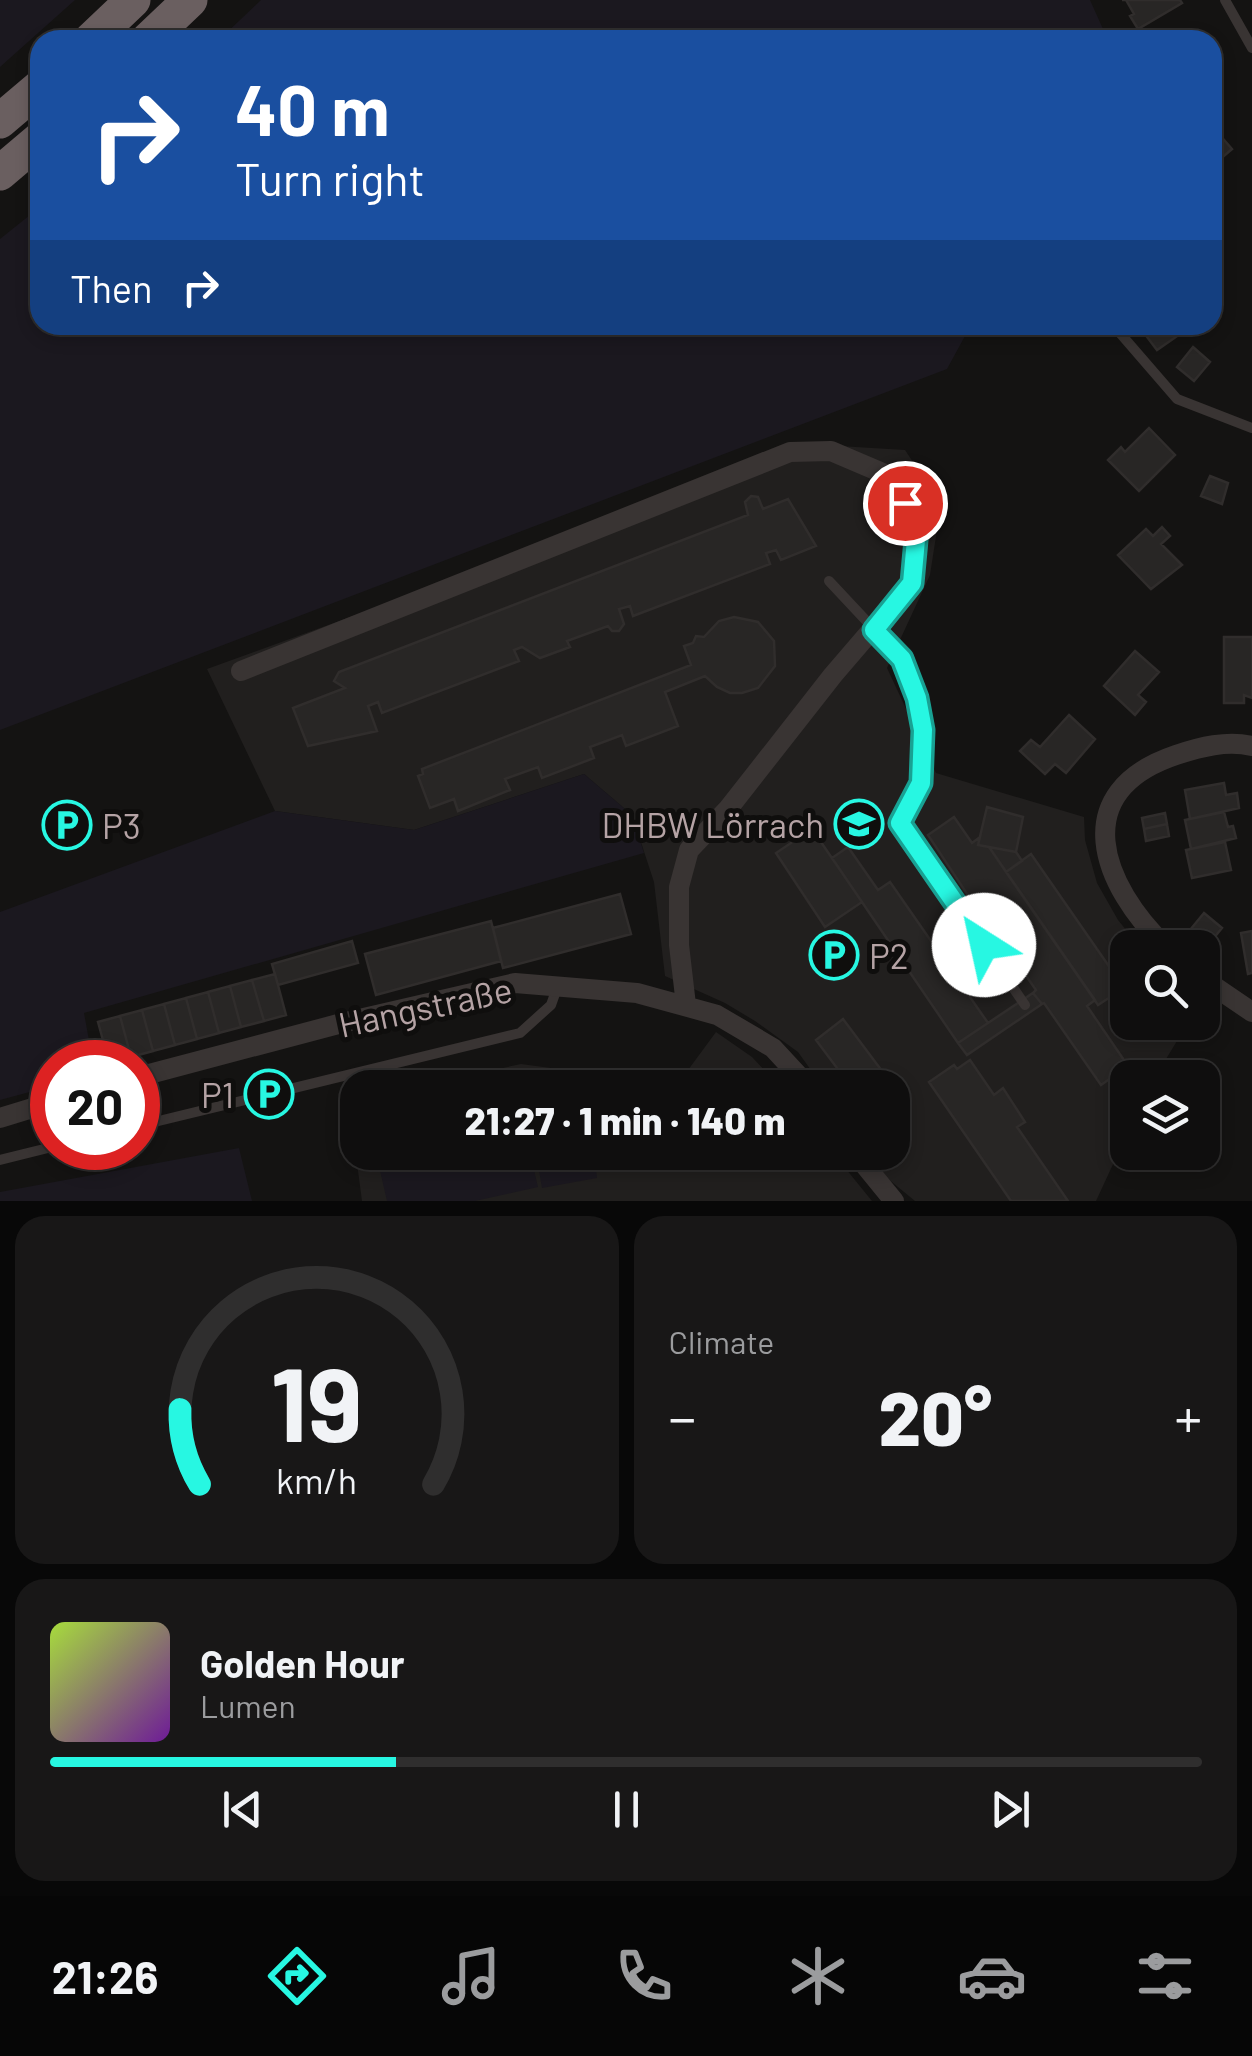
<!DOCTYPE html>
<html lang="en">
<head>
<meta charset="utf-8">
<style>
	:root { --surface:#0f0e0e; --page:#181717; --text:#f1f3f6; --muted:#9b9c9e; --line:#2f2e2e; --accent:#27f7e2 }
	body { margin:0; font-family:Barlow,sans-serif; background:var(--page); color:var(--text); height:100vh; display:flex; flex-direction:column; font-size:38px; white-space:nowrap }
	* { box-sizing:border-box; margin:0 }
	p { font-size:32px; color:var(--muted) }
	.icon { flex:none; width:55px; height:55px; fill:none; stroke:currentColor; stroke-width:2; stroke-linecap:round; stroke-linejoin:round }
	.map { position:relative; height:1201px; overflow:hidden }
	.panel { display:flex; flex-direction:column; gap:15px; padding:15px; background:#080808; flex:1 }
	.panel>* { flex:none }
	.hud { position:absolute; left:30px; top:30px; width:1192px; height:305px; border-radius:30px; box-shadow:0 5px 15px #0003,0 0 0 2px var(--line); background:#1a4fa0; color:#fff; overflow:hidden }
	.tools { position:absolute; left:1110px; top:930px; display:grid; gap:20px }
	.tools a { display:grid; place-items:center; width:110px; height:110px; border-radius:20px; background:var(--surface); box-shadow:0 5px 15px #0003,0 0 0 2px var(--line); font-size:50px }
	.speed { position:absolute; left:30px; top:1040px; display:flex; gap:20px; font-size:50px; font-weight:700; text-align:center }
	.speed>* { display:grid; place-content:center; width:130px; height:130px; border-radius:50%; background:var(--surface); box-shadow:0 5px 15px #0003,0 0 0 2px var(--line); line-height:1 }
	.speed .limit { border:15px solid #d22; background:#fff; color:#111 }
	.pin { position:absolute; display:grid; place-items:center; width:85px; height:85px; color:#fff; margin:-42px; border:5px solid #fff; border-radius:50%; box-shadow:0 2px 10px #0007 }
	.me { position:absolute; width:110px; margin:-55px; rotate:325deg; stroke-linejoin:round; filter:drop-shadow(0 0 8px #0008) }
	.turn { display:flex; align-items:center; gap:35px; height:210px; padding:0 40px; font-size:45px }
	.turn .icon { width:130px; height:130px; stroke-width:2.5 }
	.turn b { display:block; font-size:70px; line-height:85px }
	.then { display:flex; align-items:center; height:95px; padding:0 40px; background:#0003; gap:20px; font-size:38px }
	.big { font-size:75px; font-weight:800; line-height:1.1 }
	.panel .widget { flex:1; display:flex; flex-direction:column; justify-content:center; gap:15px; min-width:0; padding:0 35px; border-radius:30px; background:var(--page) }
	.panel .dial { align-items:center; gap:0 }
	.dial svg { height:260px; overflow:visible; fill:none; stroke:var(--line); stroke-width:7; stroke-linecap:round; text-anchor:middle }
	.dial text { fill:var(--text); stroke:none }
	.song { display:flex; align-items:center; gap:30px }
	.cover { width:120px; height:120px; border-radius:15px; background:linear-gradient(135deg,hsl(80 70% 55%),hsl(280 70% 35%)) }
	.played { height:10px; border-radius:5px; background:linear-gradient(90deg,var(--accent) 30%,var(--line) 30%) }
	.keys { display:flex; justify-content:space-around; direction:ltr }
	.heat { display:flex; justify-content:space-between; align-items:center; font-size:55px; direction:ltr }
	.panel .tiles { flex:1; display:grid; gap:15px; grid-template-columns:1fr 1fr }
	.widget:last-child { grid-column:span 2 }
	.trip { position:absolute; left:340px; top:1070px; width:570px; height:100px; border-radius:30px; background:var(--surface); box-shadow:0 5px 15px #0003,0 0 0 2px var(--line); font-weight:800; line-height:100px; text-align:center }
	.dock { display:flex; height:160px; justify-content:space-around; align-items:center; background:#060606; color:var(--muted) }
	.dock .icon { width:70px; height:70px }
	.dock .selected { color:var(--accent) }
	.dock b { font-size:45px; color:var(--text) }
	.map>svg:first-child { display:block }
	.built { fill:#211f1e }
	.green { fill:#1b181f }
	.building { fill:#282625; stroke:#302d2c; stroke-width:2.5 }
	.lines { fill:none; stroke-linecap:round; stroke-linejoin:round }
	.lane { stroke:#393433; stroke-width:10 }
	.street { stroke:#393433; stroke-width:20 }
	.highway { stroke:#6a5f60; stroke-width:35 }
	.route-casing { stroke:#19a193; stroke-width:25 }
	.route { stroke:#27f7e2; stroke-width:18 }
	.labels { text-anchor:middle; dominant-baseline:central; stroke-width:10; stroke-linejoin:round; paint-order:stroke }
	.poi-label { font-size:35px; fill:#b5a3a5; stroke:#0f0e0d; text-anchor:end }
	.street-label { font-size:35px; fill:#b5a3a5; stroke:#0f0e0d }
</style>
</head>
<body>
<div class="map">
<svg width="1252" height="1201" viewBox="0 0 1252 1201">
	<rect width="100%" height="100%" fill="#141312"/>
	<path class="built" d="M823 445 905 450 941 504 930 575 887 668 936 773 1084 817 1085 840 1097 883 1118 920 1140 947 1128 948V1022L1188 1023 1155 1077 1128 1078 1127 1134 1096 1201H915L887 1178 869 1153 892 1152V1088L823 1087 798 1052 755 1021 725 1003 665 976 654 882 632 815 584 774 414 830 275 811 207 669Z
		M716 1032 752 1057 780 1087H416L521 1064 677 1085Z
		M357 1101 358 1152 833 1153 872 1201H362L349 1103Z"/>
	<path class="green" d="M0 0H75L0 67Z
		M261 0H1090L1108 40H219Z
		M40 207V325H971L947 369 0 730V239Z
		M584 774 632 815 644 853 84 1013 93 1062H52V1086L0 1100V912L275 811 414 830Z
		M239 1148 252 1201H0V1192Z
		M376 1153H530L538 1187 475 1201H387Z
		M536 1153H594L597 1178 542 1188Z"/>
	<path class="building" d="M1122 0H1180L1182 3 1138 29 1130 16 1134 14 1126 0Z
		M1212 126 1232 149 1212 166Z
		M1138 325H1178L1183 332 1157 350Z
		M1193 347 1210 362 1194 381 1177 367Z
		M1149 428 1175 455 1139 491 1108 460 1121 447 1125 452Z
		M1210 476 1228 483 1222 504 1201 496Z
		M751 496 758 497 763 509 788 499 816 546 781 560 776 550 766 553 770 564 633 616 630 606 619 609 624 624 619 631H612L608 626 567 641 570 647 540 658 522 647 514 650 519 661 382 713 378 702 368 706 377 731 308 746 293 708 345 688 334 681 339 672 748 515 745 502Z
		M1162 527 1170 536 1161 544 1182 565 1151 589 1118 555 1146 529 1153 536Z
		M734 617 758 622 774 641 775 666 758 688 742 693H730L717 687 705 676 665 692 678 726 626 746 622 735 590 747 594 758 542 778 538 767 505 779 510 790 458 811 454 799 430 808 418 776 423 774 422 769 691 665 684 646 693 643 696 636 704 637 719 621Z
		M1224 637H1252V698L1244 695V703H1224Z
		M1135 651 1159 672 1138 695 1146 702 1135 715 1104 686Z
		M1069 715 1095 739 1066 773 1055 764 1045 774 1020 751 1031 740 1040 747Z
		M1224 783 1226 795 1237 793 1239 808 1190 819 1185 790Z
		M987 807 1023 817 1016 852 978 845Z
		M1224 812 1228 827 1233 826 1236 838 1191 849 1185 820Z
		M1165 813 1167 824 1144 829 1142 818Z
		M954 817 972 843 980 837 978 845 989 847 1095 1000 1087 1006 1128 1066 1101 1085 1044 1003 1042 1004 1033 993 1036 990 997 934 995 936 928 835Z
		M1167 824 1169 836 1146 841 1144 829Z
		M812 829 862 902 825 927 776 853Z
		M1225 842 1231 870 1192 878 1186 850Z
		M848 847 878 890 890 882 988 1023 958 1043 832 858Z
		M989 847 1016 852 1022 861 1006 872Z
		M1031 854 1124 988 1098 1005 1006 872Z
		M620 894 631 934 503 968 493 928Z
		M1204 913 1222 928 1208 945 1190 930Z
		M491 921 501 961 376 995 365 954Z
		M1252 931V973L1248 974 1241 933Z
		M352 941 358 963 278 985 272 964Z
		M275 974 286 1015 264 1021 252 980Z
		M252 980 264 1021 241 1027 230 986Z
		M230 986 241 1027 219 1033 208 992Z
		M208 992 219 1033 197 1039 186 998Z
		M1033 993 1042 1004 967 1055 958 1043Z
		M186 998 197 1039 175 1045 164 1004Z
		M164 1004 175 1045 153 1051 142 1010Z
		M142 1010 153 1051 131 1057 120 1016Z
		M120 1016 131 1057 109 1062 98 1022Z
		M843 1019 882 1071 861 1088H852L816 1040Z
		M970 1060 994 1095 1003 1088 1025 1122 1017 1127 1068 1201H1011L929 1082 954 1065 957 1069Z"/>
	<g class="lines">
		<path class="lane" d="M1225 0 1252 48
			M1113 325 1177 399 1252 428
			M829 581 902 659 917 698 923 730 921 783 900 823 1025 1005
			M138 1126 520 1033 551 1005 557 988
			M0 1160 52 1147"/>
		<path class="street" d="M241 671 790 452 831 451 892 477 917 529 912 583 833 675 728 809 689 850 679 887V945L686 1005
			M1167 948C1101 885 1066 792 1176 755 1200 747 1227 740 1252 746
			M1202 978 1252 1012
			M138 1077 342 1023 515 983 637 993 717 1015 773 1048 810 1088
			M0 1118 52 1102
			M854 1152 894 1201"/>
		<path class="highway" d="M91 40 133 0
			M148 40 190 0
			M0 121 40 87
			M0 173 40 139"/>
	</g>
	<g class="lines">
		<g class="route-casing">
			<path id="route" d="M905 503 917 529 912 583 874 630 902 659 917 698 923 730 921 783 900 823 984 945"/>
		</g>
		<use href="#route" class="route"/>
	</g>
	<defs>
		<g id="university-ring" transform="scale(2.5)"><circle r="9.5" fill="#0f0e0d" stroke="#27f7e2" stroke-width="1.5"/><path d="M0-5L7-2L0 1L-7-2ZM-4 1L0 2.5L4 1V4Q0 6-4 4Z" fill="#27f7e2"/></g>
		<g id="parking-ring" transform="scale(2.5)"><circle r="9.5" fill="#0f0e0d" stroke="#27f7e2" stroke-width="1.5"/><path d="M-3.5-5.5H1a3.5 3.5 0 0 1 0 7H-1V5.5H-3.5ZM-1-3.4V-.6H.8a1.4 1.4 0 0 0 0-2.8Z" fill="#27f7e2"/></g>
	</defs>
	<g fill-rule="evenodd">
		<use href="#university-ring" x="859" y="824"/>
		<use href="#parking-ring" x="67" y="825"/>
		<use href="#parking-ring" x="834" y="955"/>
		<use href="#parking-ring" x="269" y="1094"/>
	</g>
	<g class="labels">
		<g class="poi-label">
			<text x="824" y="824">DHBW Lörrach</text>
			<text x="102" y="825" text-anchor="start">P3</text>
			<text x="869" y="955" text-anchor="start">P2</text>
			<text x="234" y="1094">P1</text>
		</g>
		<g class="street-label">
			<text transform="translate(425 1006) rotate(-12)">Hangstraße</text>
		</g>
	</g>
</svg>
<div class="tools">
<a><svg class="icon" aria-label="search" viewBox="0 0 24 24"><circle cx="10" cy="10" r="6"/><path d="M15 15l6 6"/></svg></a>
<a><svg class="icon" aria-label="layers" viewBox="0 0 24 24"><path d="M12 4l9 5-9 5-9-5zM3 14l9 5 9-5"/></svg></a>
</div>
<div class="speed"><div class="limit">20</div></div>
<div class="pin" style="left:905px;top:503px;background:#d93025"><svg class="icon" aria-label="arrive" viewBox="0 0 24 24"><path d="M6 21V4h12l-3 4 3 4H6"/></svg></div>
<svg class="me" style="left:984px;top:945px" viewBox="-20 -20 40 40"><circle r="19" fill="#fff"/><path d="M0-13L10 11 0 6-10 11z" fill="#27f7e2"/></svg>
<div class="trip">21:27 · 1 min · 140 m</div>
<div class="hud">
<div class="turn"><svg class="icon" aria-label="right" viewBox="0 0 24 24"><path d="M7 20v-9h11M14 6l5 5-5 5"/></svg><div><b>40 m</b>Turn right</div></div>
<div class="then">Then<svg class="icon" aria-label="right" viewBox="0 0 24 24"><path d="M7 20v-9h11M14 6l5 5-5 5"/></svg></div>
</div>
</div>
<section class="panel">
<div class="tiles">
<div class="widget dial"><svg viewBox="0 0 100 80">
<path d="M14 69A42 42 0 1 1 86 69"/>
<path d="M14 69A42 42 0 0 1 8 46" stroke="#27f7e2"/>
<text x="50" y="56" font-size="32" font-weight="700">19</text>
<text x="50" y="72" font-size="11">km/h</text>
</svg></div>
<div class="widget"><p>Climate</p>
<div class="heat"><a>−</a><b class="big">20°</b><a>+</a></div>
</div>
<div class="widget">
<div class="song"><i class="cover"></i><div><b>Golden Hour</b><p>Lumen</p></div></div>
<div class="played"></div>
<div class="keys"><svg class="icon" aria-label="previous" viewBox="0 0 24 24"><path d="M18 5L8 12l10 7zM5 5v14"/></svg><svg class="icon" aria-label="pause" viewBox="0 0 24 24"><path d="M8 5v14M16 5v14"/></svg><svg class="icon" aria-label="next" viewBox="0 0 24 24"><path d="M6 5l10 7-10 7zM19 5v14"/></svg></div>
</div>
</div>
</section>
<nav class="dock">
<b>21:26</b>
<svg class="icon selected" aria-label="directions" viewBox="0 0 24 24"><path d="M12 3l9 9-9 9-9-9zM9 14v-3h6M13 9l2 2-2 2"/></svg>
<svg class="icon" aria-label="music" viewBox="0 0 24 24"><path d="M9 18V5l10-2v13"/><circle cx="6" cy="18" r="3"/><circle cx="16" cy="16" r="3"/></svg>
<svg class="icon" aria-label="phone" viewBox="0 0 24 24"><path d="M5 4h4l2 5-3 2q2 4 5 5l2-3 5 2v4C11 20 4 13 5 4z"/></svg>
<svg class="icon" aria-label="climate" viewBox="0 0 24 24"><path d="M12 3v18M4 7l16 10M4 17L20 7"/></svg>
<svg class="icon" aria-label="car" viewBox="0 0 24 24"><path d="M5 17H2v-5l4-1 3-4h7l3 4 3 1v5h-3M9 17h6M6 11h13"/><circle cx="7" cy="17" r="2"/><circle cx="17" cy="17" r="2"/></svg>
<svg class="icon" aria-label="filters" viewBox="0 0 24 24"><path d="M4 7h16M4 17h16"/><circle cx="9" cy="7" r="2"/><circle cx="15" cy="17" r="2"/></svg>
</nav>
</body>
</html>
